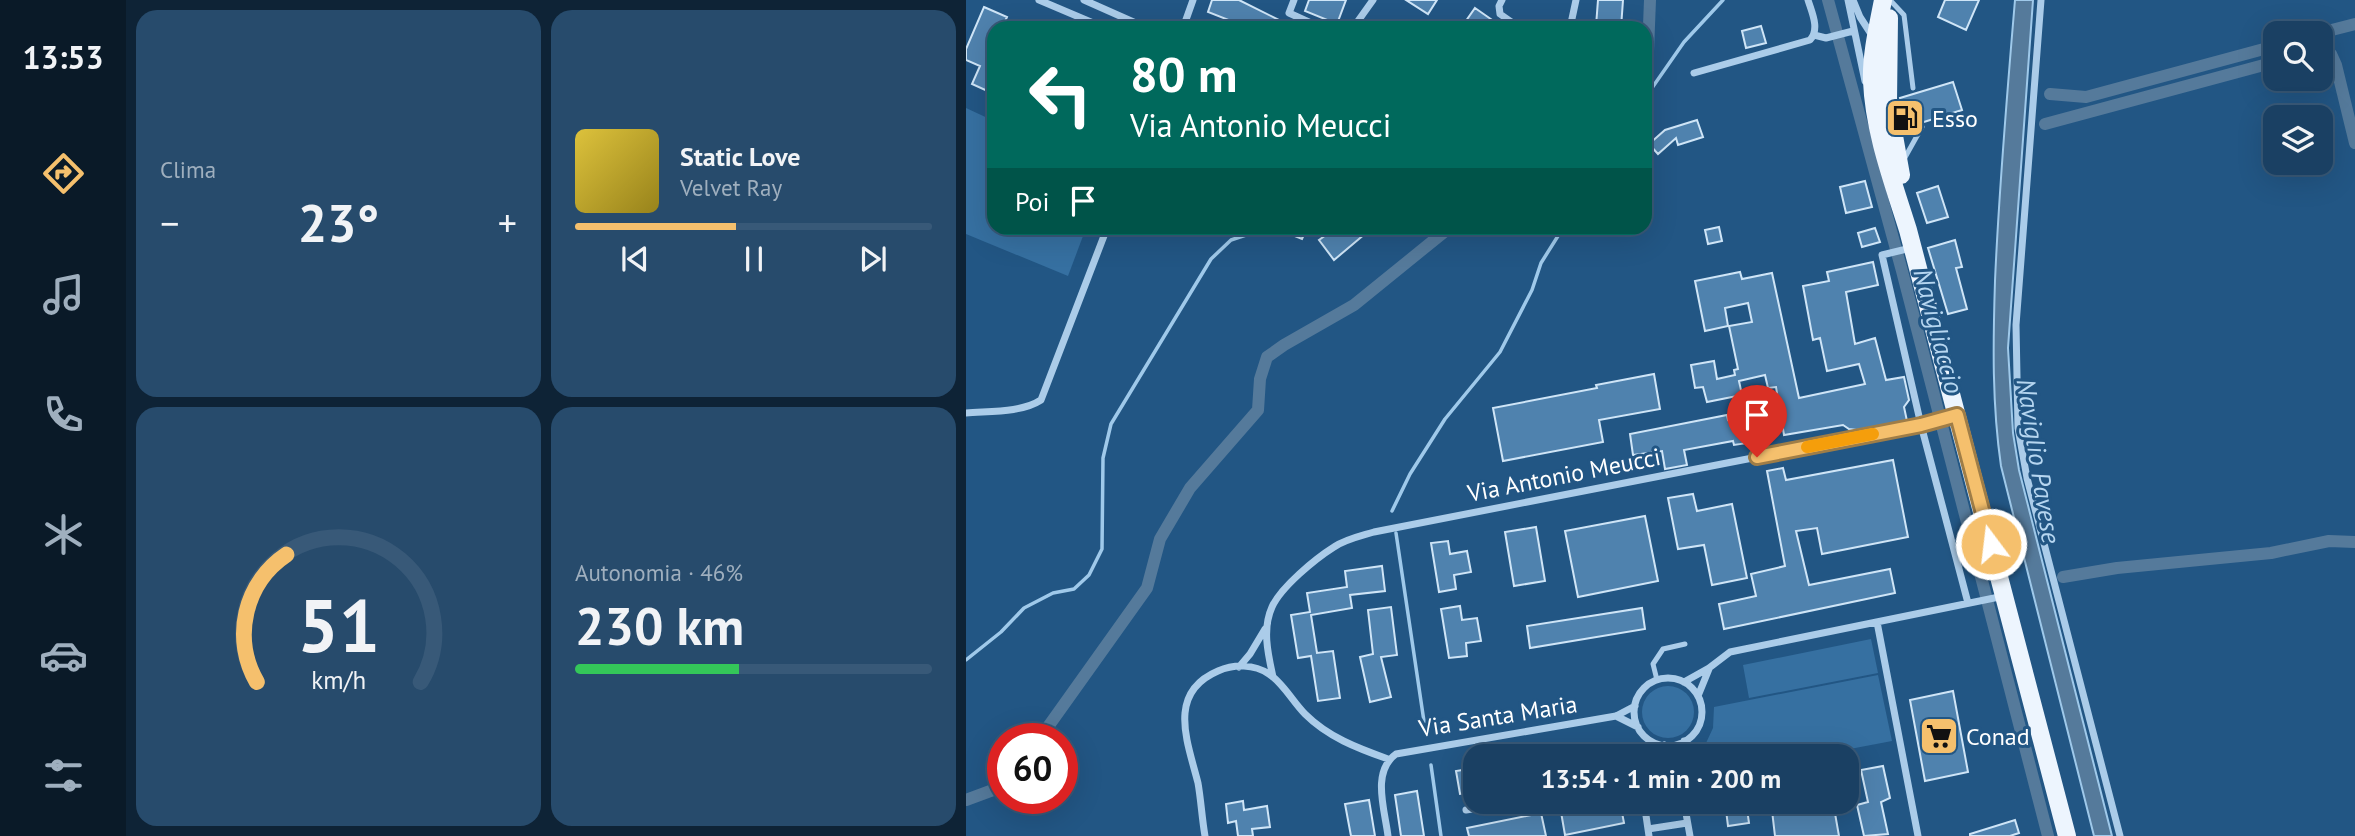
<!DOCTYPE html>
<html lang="it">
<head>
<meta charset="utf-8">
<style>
	:root { --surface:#1a4063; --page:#274b6c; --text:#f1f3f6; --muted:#9fafbe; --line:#385978; --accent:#f5c06d }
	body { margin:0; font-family:"PT Sans",sans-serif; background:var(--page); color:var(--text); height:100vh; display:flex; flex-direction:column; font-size:26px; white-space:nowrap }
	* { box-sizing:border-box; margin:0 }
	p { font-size:23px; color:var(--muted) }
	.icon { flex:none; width:38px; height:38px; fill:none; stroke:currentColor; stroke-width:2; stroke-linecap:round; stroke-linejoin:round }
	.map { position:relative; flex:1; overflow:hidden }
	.sheet { display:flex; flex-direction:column; gap:10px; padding:10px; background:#0e2336; width:840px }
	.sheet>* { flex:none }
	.top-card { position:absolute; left:21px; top:21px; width:665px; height:214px; border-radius:21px; box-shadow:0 7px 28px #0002,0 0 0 2px var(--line); background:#00695c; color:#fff; overflow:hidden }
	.tools { position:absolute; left:1297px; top:21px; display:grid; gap:14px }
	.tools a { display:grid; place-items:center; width:70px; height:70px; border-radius:14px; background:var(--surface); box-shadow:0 7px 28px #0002,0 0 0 2px var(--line); font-size:35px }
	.speed { position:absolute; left:21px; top:723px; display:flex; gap:14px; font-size:35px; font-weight:700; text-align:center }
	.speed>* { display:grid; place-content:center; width:91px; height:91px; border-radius:50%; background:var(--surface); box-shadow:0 7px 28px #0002,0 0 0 2px var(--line); line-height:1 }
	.speed .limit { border:10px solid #d22; background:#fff; color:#111 }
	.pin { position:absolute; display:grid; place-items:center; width:60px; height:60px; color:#fff; margin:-72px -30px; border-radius:50% 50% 50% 0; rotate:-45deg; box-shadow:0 0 7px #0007 }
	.pin .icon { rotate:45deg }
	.me { position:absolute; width:77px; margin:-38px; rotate:345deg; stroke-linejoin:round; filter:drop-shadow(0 0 5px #0008) }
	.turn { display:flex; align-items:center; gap:24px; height:147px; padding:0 28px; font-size:32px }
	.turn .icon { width:91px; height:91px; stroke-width:2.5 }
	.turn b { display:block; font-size:49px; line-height:60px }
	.then { display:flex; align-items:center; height:66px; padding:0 28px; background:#0003; gap:14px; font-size:26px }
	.big { font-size:52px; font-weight:700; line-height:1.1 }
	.sheet .tile { flex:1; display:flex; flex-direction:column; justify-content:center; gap:10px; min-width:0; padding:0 24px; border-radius:21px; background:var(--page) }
	.sheet .dial { align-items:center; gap:0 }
	.dial svg { height:182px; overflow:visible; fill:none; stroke:var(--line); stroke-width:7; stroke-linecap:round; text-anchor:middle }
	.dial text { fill:var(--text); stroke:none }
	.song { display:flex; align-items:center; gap:21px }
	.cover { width:84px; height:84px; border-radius:10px; background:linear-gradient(135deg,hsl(50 70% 55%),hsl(50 70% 35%)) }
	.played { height:7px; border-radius:4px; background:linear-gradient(90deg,var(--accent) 45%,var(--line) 45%) }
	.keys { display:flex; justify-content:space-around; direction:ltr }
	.heat { display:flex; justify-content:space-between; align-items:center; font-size:38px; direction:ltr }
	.charge { height:10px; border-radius:5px; background:linear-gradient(90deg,#34c759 46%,var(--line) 0) }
	.sheet .tiles { flex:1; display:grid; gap:10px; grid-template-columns:repeat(2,1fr) }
	.trip { position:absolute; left:497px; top:744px; width:396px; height:70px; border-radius:21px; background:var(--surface); box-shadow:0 7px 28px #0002,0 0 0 2px var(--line); font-weight:700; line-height:70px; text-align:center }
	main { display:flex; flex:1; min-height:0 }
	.tabs { display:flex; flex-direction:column; width:126px; justify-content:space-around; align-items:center; background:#0a1a28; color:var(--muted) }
	.tabs .icon { width:49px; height:49px }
	.tabs .on { color:var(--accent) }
	.tabs b { font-size:32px; color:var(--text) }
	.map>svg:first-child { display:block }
	.green { fill:#3670a1 }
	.water { fill:#557a9b; stroke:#9fc9ea; stroke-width:2 }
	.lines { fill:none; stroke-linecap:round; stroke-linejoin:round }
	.stream { stroke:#9fc9ea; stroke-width:3.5 }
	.canal { stroke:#557a9b; stroke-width:12 }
	.building { fill:#4f82ae; stroke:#cfe5f7; stroke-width:2 }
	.lane { stroke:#abcce9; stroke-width:5 }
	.street { stroke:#abcce9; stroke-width:7 }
	.primary { stroke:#edf5fe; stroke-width:18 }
	.route-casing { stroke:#9f7d47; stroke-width:18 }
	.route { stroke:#f5c06d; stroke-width:12 }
	.slow { stroke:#f59e0b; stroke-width:12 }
	.labels { text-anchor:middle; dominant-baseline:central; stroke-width:6; stroke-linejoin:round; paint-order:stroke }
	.poi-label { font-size:24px; fill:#fff; stroke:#225684; text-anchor:start }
	.street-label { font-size:24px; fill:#fff; stroke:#225684 }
	.water-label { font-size:26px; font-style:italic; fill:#b6d6f0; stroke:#225684 }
</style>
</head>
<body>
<main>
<nav class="tabs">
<b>13:53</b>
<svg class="icon on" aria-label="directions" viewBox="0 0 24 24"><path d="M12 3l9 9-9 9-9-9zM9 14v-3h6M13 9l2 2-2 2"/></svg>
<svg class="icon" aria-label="music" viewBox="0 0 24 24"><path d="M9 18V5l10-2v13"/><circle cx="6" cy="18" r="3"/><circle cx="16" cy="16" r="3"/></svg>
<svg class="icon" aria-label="phone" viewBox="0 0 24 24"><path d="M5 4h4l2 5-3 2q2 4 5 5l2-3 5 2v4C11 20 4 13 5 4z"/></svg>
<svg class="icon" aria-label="climate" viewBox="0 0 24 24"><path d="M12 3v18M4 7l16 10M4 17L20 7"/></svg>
<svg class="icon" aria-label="car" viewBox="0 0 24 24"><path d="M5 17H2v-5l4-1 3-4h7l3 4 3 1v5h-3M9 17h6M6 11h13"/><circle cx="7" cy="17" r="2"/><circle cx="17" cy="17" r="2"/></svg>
<svg class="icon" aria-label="filters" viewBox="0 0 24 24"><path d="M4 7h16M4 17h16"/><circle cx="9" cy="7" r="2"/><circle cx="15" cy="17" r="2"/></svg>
</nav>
<section class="sheet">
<div class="tiles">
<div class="tile"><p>Clima</p>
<div class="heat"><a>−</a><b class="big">23°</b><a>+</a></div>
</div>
<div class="tile">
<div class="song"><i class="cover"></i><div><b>Static Love</b><p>Velvet Ray</p></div></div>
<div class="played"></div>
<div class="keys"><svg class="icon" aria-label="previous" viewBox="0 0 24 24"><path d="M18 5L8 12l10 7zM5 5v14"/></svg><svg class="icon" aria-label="pause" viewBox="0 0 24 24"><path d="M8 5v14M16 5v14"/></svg><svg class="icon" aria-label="next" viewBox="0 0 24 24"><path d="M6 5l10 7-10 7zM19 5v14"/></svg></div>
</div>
<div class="tile dial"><svg viewBox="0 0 100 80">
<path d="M14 69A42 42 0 1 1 86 69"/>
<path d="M14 69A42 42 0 0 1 27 13" stroke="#f5c06d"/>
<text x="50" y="56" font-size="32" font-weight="700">51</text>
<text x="50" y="72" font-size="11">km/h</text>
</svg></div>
<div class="tile"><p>Autonomia · 46%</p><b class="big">230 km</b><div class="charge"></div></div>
</div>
</section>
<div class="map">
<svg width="1389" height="836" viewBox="0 0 1389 836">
	<rect width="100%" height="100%" fill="#225684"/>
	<path class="green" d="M0 108 28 121V228H120L102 276 0 234Z
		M905 639 912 673 783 698 777 665Z
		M912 675 926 741 847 756H734L747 728 748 707Z
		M676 712a26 26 0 1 1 52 0a26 26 0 1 1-52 0Z"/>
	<path class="water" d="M1049 0H1067L1042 348 1047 433 1053 470 1146 836H1128L1035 466C1026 404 1027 344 1029 281 1033 187 1041 94 1049 0Z"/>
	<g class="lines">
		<path class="stream" d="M679 98 718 42 757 0
			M426 511 444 474 479 419 534 352 566 290 575 263 597 228
			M430 533 460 735
			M0 660 35 632 58 608 87 593 108 589 123 575 136 549 137 458 145 424 245 259 265 240 286 233
			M465 765 475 836"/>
		<path class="canal" d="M862 0 936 271 1082 836
			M1354 33 1389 24
			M1354 52 1365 54 1370 65 1389 143
			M679 80 681 77 684 0
			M1084 94 1120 97 1309 46
			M1079 124 1309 62
			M1097 577 1151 568 1305 553 1363 541 1389 542
			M74 738 181 588 194 539 224 488 292 410 294 379 301 357 318 345 388 305 483 228
			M0 800 27 790 37 783"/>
	</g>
	<path class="building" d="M246 0H273L315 21 311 28H277L278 26 242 12Z
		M343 0H380L371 24 339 11Z
		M440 0H471L462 14Z
		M632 0H657L655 28 630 26Z
		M979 0H1013L1000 30 972 17Z
		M18 7 41 17 36 28H28V47L21 63 28 67V94L6 84 14 66 0 60V49Z
		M509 8 529 22 525 28H495Z
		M795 26 800 43 780 48 776 31Z
		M987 82 996 110 942 127 934 98Z
		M731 120 737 137 712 145 710 138 692 154 683 144 699 130Z
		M899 181 906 207 880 213 874 187Z
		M972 186 982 217 961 223 951 193Z
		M753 227 756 241 742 244 739 230Z
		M309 228H341L336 239Z
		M370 228H406L368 260 353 240Z
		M909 228 914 242 896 247 892 233Z
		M989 240 996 267 990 268 1001 309 982 314 962 248Z
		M907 262 912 285 880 292 889 344 909 338 920 380 938 377 943 400 938 407 941 421 891 430 883 429 877 425 818 435 810 387 802 388 799 375 773 381 776 395 741 402 737 387 729 388 725 365 748 361 751 379 769 375 768 370 772 369 763 326 786 322 782 303 759 308 762 326 739 331 729 281 774 272 776 279 806 273 833 398 899 384 893 364 861 371 854 338 847 340 837 286 863 281 861 272Z
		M688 374 694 409 633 420 637 442 537 461 527 408 631 388 630 385Z
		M761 415 762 420 783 416 788 442 768 445 767 441 718 450 721 465 699 469 696 451 667 455 664 434Z
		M927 460 942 537 856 554 851 528 830 531 843 585 924 569 929 593 758 629 753 604 790 596 785 574 819 566 801 471 817 468 820 480Z
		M727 494 731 511 766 504 781 578 746 585 738 545 712 549 702 498Z
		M679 516 692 581 612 597 599 531Z
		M570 527 579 581 548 586 539 532Z
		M482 541 484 554 501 551 505 572 488 575 490 589 473 592 465 543Z
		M416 566 419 591 384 595 386 608 345 615 351 653 367 651 374 698 352 701 345 656 332 658 325 615 344 612 341 593 381 587 379 571Z
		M494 606 496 620 511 618 515 641 500 643 501 656 483 658 475 609Z
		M425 607 431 655 415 657 425 697 404 702 394 657 407 654 402 610Z
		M676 608 679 629 564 648 561 626Z
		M987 691 1002 772 959 781 944 700Z
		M645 744 647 756H606V751Z
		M917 766 924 798 915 802 922 834 898 836 891 805 902 802 895 770Z
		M509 768V792L494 794 490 771Z
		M451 791 458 836H435L429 795Z
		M403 800 409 836H385L379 804Z
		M277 801 278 810 301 806 304 827 286 829 287 836H272L270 821 262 823 260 804Z
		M654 802 658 823 599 835 595 812Z
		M759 802H780L783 823 762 826Z
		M805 802H867L873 836H809Z
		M575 813 580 836H503L501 828Z
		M1049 820 1053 833 1044 836H1004V834Z"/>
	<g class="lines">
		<path class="lane" d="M924 0 938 15 947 88
			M937 161 956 127
			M691 680 687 664 697 649 719 644"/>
		<path class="street" d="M73 0 139 28
			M118 0 181 28
			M328 0 323 13 356 28
			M536 0 533 6 534 14 554 28
			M882 0 899 81
			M887 0 894 17 907 37
			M1075 0 1050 325 1052 428 1061 478 1154 836
			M217 28 227 0
			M387 28 407 0
			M604 28 610 0
			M848 35 860 38 887 31
			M728 73 844 40C854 29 846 13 842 0
			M945 248 916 255 955 425 1002 603
			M0 413C23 411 55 413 75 400L141 228
			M911 622 952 836
			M273 667 284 654 299 629
			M307 677C302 654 296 629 306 607 315 587 349 559 368 547 380 539 395 536 408 532L955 425 990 415
			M668 712a34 34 0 1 1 68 0a34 34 0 1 1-68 0Z
			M718 682 743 668 764 652 1038 596
			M732 696 743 669
			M650 716 672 727
			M698 745 704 756
			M716 756 718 741
			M678 802 683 836
			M718 802 724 836
			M500 810 551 802
			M682 829 721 823
			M239 836C236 819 235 800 232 783 222 743 200 693 252 671 268 664 288 664 303 674 317 683 327 702 339 714 362 737 391 748 422 759
			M422 836C419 810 405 772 430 754L650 716 669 706"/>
		<path class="primary" d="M917 0C912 26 905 55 906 81 908 132 927 182 942 230L1101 836
			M923 18 922 102 935 175"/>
	</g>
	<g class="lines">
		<g class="route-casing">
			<path id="route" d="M791 457 955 425 991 415 1025 544"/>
		</g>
		<use href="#route" class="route"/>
		<path class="slow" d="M841 447 907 434"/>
	</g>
	<defs>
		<g id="fuel-square" transform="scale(2.0125)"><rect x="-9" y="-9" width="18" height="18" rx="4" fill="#f5c06d" stroke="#225684"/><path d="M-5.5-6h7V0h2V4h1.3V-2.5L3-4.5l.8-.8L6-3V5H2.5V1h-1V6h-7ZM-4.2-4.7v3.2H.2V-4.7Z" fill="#111"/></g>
		<g id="supermarket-square" transform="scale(2.0125)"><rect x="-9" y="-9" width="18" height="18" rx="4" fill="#f5c06d" stroke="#225684"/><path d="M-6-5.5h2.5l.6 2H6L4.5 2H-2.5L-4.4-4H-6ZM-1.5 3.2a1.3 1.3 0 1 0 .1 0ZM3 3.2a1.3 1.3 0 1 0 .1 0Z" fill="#111"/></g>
	</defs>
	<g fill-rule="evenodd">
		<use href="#fuel-square" x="939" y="118"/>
		<use href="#supermarket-square" x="973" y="736"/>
	</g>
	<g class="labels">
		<g class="poi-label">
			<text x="966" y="118">Esso</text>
			<text x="1000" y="736">Conad</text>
		</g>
		<g class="street-label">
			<text transform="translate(598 475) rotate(-11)">Via Antonio Meucci</text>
			<text transform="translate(532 716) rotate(-9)">Via Santa Maria</text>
		</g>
		<g class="water-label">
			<text transform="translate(973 331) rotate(75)">Navigliaccio</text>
			<text transform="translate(1073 461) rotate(81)">Naviglio Pavese</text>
		</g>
	</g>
</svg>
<div class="tools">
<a><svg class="icon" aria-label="search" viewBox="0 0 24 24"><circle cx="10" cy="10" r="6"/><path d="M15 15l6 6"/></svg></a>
<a><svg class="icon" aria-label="layers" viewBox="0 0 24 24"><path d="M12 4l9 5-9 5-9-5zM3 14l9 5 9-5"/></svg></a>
</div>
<div class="speed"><div class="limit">60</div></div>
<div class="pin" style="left:791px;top:457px;background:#d93025"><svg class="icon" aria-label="arrive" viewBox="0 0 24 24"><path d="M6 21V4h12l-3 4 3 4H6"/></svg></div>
<svg class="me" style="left:1025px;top:544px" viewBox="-20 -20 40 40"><circle r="17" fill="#f5c06d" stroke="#fff" stroke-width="3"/><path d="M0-11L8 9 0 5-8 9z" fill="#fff"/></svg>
<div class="trip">13:54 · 1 min · 200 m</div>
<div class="top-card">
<div class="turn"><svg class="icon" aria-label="left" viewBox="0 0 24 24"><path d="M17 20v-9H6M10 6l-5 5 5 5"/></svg><div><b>80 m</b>Via Antonio Meucci</div></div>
<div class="then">Poi<svg class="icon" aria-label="arrive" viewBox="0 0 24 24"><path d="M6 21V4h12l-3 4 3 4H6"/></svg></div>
</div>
</div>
</main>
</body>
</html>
